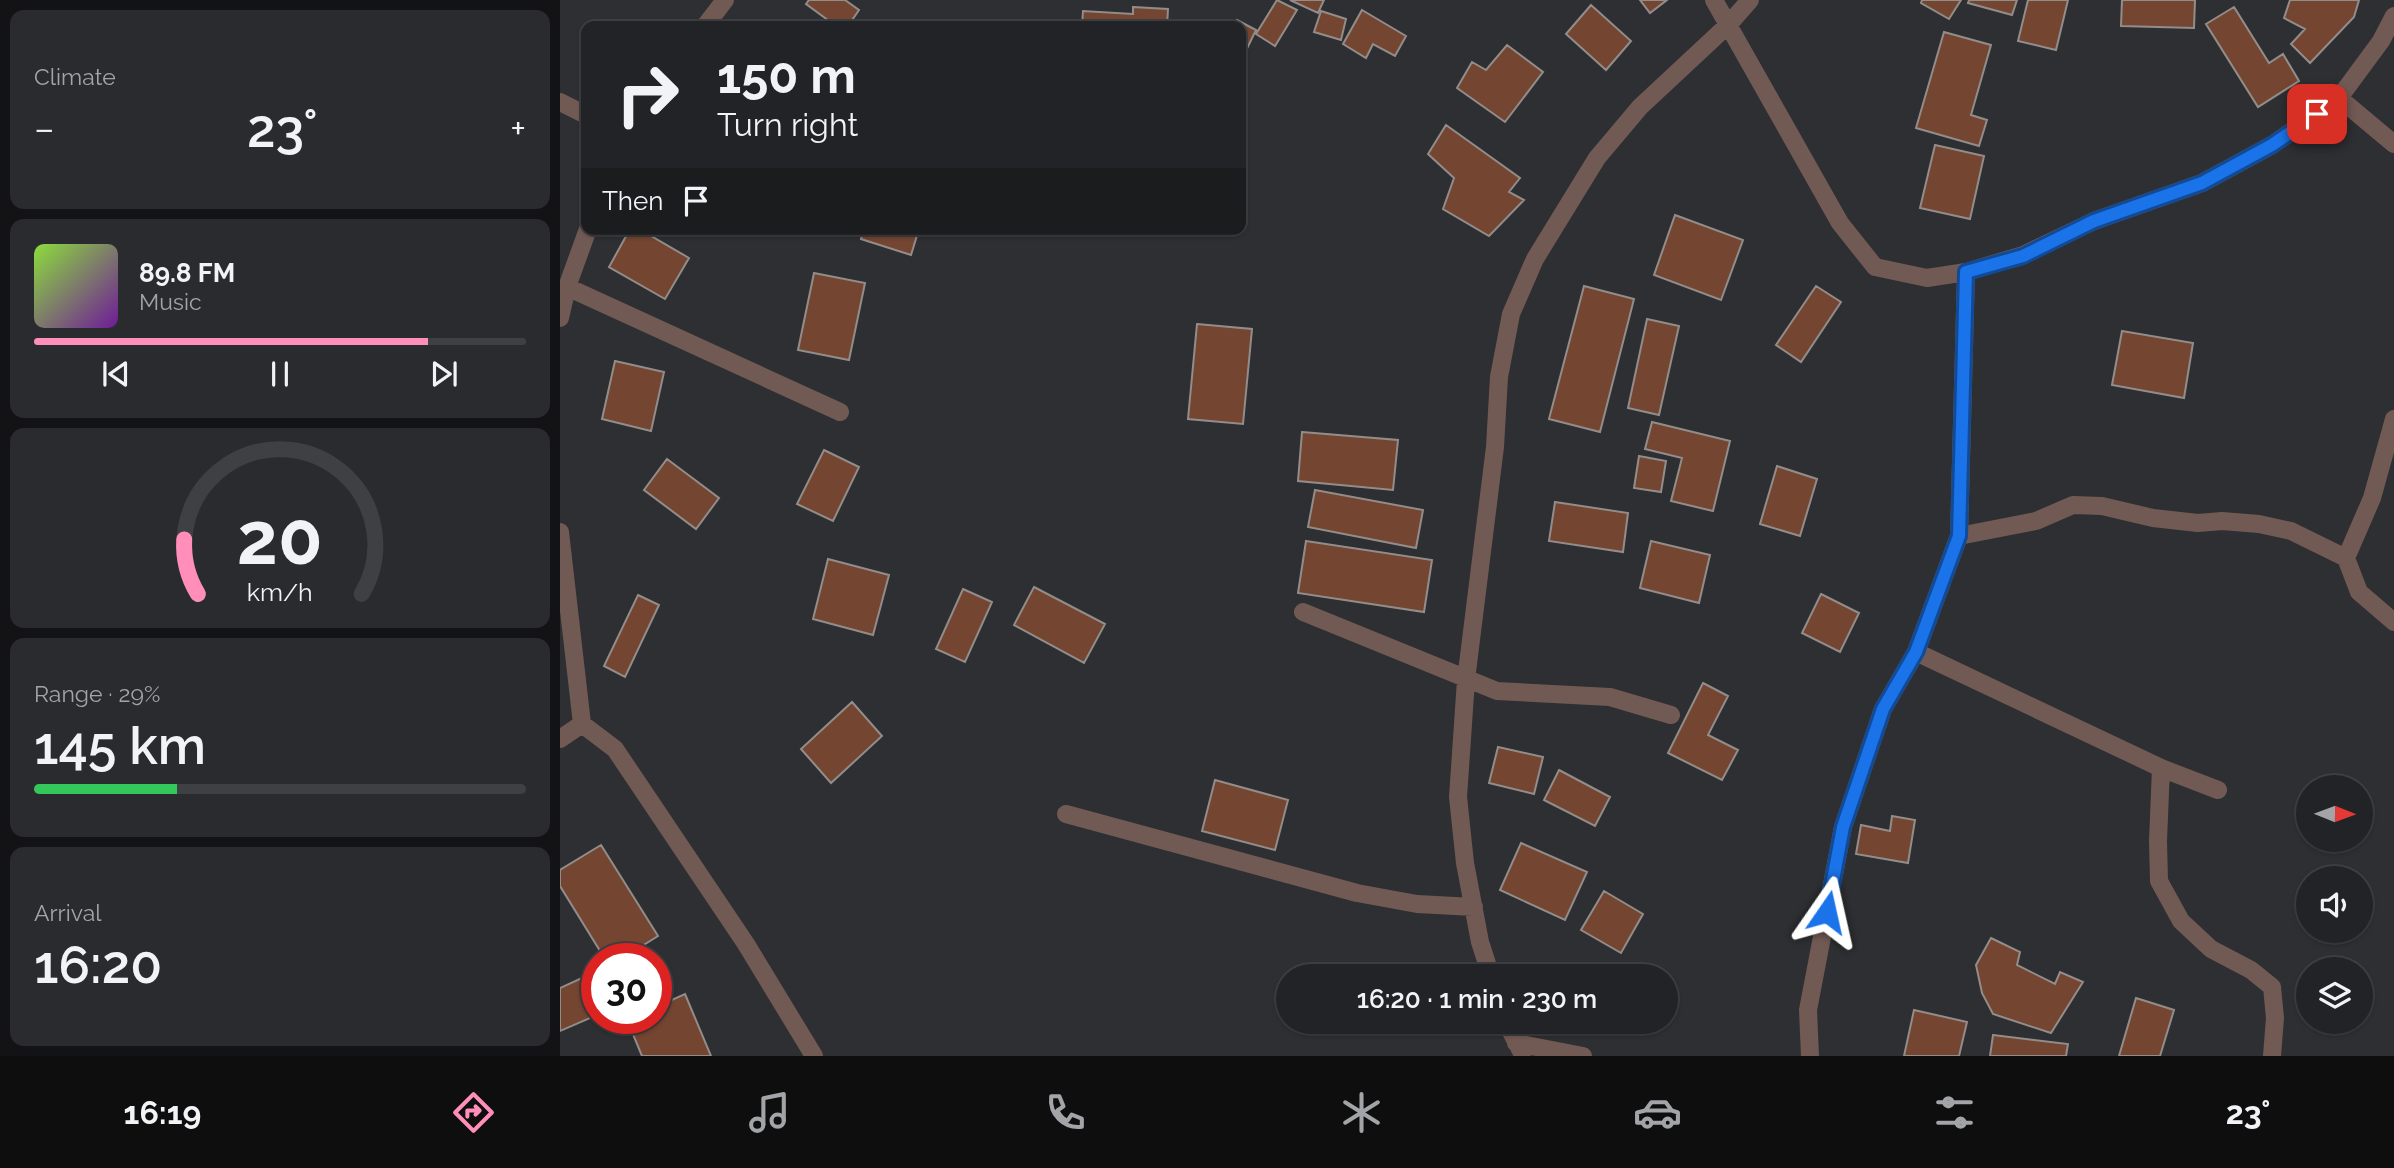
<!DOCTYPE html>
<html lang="en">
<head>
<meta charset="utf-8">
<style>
	:root { --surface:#222326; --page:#2a2b2e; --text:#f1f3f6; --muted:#a2a4a7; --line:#3f4043; --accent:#ff8eba }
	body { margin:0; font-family:Raleway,sans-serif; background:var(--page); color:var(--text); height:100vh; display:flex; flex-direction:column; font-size:26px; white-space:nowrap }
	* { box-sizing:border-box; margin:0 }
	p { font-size:23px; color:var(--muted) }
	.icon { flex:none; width:38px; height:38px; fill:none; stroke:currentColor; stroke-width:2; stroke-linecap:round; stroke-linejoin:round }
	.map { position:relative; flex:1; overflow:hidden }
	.panel { display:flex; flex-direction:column; gap:10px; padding:10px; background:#131315; width:560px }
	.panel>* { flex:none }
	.guide { position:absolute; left:21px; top:21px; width:665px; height:214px; border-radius:14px; box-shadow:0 2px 5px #0004,0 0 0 2px var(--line); background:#222326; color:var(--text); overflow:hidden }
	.needle { width:46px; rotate:91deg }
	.buttons { position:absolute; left:1736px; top:775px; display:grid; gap:14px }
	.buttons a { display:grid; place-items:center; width:77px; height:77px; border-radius:50%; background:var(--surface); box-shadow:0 2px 5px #0004,0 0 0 2px var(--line); font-size:35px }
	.speed { position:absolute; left:21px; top:943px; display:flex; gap:14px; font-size:35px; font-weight:700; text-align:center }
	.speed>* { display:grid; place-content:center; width:91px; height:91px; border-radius:50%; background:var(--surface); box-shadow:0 2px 5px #0004,0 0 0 2px var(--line); line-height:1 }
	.speed .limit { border:10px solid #d22; background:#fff; color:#111 }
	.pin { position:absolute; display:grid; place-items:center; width:60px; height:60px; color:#fff; margin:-30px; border-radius:14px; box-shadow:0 4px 10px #0006 }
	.me { position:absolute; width:77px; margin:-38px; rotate:11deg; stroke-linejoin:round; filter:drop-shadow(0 0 5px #0008) }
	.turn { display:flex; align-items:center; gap:24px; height:147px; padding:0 21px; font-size:32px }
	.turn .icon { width:91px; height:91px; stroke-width:2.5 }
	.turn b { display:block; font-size:49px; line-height:60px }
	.then { display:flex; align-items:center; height:66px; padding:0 21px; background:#0003; gap:14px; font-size:26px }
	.big { font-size:52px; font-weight:600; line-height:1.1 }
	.panel .card { flex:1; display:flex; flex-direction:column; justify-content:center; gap:10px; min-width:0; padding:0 24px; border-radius:14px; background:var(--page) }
	.panel .dial { align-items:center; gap:0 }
	.dial svg { height:182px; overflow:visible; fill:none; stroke:var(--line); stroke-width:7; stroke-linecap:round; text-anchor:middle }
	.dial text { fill:var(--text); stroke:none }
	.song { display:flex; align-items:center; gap:21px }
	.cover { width:84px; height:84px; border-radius:10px; background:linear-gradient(135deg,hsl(90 70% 55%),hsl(280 70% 35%)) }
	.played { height:7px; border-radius:4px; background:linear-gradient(90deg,var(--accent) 80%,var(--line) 80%) }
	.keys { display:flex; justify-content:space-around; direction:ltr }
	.heat { display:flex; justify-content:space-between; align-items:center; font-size:38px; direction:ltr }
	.charge { height:10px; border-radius:5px; background:linear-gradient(90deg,#34c759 29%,var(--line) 0) }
	.trip { position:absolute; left:716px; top:964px; width:402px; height:70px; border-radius:35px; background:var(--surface); box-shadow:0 2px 5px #0004,0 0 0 2px var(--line); font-weight:600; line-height:70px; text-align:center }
	.tab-bar { display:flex; height:112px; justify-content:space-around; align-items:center; background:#0e0e0f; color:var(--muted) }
	.tab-bar .icon { width:49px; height:49px }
	.tab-bar .active { color:var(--accent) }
	.tab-bar b { font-size:32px; color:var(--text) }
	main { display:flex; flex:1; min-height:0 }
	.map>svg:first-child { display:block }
	.building { fill:#744530; stroke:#928d8b; stroke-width:2 }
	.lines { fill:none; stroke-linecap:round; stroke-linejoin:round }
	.street { stroke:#725a54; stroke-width:18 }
	.route-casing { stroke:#114b97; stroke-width:18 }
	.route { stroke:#1a73e8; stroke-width:12 }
</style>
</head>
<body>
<main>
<section class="panel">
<div class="card"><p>Climate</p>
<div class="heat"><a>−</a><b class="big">23°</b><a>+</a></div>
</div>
<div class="card">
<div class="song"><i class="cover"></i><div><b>89.8 FM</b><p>Music</p></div></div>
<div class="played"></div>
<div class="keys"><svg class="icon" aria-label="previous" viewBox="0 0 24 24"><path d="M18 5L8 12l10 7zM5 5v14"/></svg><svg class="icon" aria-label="pause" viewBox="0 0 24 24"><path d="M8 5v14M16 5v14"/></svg><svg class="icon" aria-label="next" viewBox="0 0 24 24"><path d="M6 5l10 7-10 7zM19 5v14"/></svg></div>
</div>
<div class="card dial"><svg viewBox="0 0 100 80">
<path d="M14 69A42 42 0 1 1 86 69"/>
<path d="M14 69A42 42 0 0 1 8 45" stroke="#ff8eba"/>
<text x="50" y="56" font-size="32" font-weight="700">20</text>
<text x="50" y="72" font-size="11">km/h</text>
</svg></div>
<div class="card"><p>Range · 29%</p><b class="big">145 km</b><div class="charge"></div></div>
<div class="card"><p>Arrival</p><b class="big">16:20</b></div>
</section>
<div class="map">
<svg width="1834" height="1056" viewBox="0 0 1834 1056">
	<rect width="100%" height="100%" fill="#2e2f32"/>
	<path class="building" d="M249 0H285L299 10 288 26H276L246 4Z
		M717 0 737 10 715 46 696 34Z
		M730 0H764L758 13Z
		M1080 0H1107L1090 13Z
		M1362 0H1401L1389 19 1361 3Z
		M1409 0H1457L1452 15 1408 3Z
		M1468 0H1508L1496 50 1458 41Z
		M1562 0H1635L1634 28 1561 26Z
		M1730 0H1799L1794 17 1750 63 1731 44 1745 29 1724 18Z
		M1031 5 1071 41 1046 70 1006 34Z
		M573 7 608 9 607 26H522L523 11 573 14Z
		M1674 7 1709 63 1723 54 1739 81 1698 107 1646 24Z
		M802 10 846 36 835 56 813 44 806 58 783 44Z
		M761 11 786 19 781 40 754 32Z
		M677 20 696 30 681 61V26H673Z
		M1384 32 1431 45 1411 115 1427 120 1419 146 1356 128Z
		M947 45 983 72 945 122 897 88 912 62 926 70Z
		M886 125 960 178 949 192 964 200 929 236 883 209 894 178 868 154Z
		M1375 145 1424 156 1410 219 1360 208Z
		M1115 215 1183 240 1161 300 1094 275Z
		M70 229H79L129 258 105 299 49 267Z
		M304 229H359L351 255 301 239Z
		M254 273 305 283 289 360 238 350Z
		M1024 286 1074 299 1040 432 989 419Z
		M1256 286 1281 302 1241 362 1216 345Z
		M1087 319 1119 326 1099 415 1068 408Z
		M637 324 692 329 683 424 628 419Z
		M1562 331 1633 343 1624 398 1552 385Z
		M55 361 104 372 91 431 42 419Z
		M1092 422 1170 441 1153 511 1111 501 1122 458 1085 449Z
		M742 432 838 440 833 490 738 481Z
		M264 450 299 467 273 521 237 504Z
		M1079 456 1106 461 1101 492 1074 488Z
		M107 459 159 498 136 529 84 490Z
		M1217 466 1257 479 1240 536 1200 524Z
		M755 490 863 510 856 548 748 527Z
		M995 502 1068 513 1063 552 989 541Z
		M746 541 872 560 864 612 738 593Z
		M1091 541 1150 555 1139 603 1080 588Z
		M268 559 329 575 313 635 253 619Z
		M474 587 545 624 524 663 454 625Z
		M403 589 432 602 405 662 376 649Z
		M1261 594 1299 613 1280 652 1242 633Z
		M78 595 99 605 65 677 44 666Z
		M1143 683 1168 696 1148 735 1178 750 1162 780 1108 753Z
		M292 702 322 736 271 783 241 749Z
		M938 747 983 757 974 794 929 783Z
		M999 770 1050 797 1035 826 984 800Z
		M655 780 728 800 715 850 642 831Z
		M1332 816 1355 820 1348 863 1296 854 1301 825 1330 831Z
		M961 843 1027 872 1005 920 940 890Z
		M41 845 98 936 61 959H45L0 886V870Z
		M1044 891 1083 914 1061 953 1021 930Z
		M1431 938 1460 952 1457 965 1495 984 1500 972 1523 982 1491 1033 1433 1014 1422 993 1416 965Z
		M37 971V1015L0 1031V988Z
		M125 994 151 1056H82L67 1020 96 1018V1007Z
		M1576 998 1614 1010 1600 1056H1559Z
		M1354 1010 1407 1022 1399 1056H1344Z
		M1433 1035 1508 1044 1506 1056H1430Z"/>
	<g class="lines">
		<path class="street" d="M1154 0 1280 223 1315 267 1367 278 1406 272 1463 255 1534 221 1642 183 1712 145 1779 98 1821 41 1834 16
			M145 26 165 0
			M1779 98 1834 144
			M0 102 26 115
			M7 287 280 412
			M0 318 7 287 28 229
			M0 532 22 724 55 749 186 944 254 1056
			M1399 536 1476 521 1513 505 1542 506 1593 518 1638 523 1662 521 1699 524 1731 531 1786 558 1799 592 1834 622
			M1786 558 1812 498 1834 419
			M743 612 937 691 1050 697 1111 715
			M1356 652 1601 768 1658 790
			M0 739 22 724
			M1601 768 1598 841 1599 881 1621 921 1651 949 1691 970 1712 987 1715 1018 1712 1056
			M506 814 797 893 857 904 914 907
			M931 976 920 942 905 863 898 797 906 680 935 447 939 377 951 314 975 259 1037 158 1080 107 1169 24 1190 0
			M946 1022 962 1053
			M956 1043 1023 1056
			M1250 1056 1248 1010 1283 827 1323 709 1356 652 1399 536 1406 272"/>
	</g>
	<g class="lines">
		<g class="route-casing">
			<path id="route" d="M1267 912 1283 827 1323 709 1356 652 1399 536 1406 272 1463 256 1534 221 1642 183 1712 145 1757 114"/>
		</g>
		<use href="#route" class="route"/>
	</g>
</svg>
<div class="buttons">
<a><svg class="needle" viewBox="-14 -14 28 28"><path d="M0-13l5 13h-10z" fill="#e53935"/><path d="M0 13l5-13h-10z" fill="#a2a4a7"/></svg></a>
<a><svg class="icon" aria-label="sound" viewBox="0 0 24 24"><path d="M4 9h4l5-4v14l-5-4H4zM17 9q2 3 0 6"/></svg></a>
<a><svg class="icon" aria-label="layers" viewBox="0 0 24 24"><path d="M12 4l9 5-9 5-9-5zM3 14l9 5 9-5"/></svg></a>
</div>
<div class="speed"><div class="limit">30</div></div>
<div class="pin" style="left:1757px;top:114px;background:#d93025"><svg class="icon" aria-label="arrive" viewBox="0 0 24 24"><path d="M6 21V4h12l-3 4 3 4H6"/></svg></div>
<svg class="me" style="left:1267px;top:912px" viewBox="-20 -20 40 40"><path d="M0-17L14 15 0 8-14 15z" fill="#1a73e8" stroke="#fff" stroke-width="4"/></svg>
<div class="trip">16:20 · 1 min · 230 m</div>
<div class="guide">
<div class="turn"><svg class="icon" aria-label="right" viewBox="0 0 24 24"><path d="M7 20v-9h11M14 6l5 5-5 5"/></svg><div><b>150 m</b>Turn right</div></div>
<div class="then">Then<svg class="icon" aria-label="arrive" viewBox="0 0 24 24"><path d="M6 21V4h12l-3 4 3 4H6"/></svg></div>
</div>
</div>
</main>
<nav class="tab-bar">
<b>16:19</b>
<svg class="icon active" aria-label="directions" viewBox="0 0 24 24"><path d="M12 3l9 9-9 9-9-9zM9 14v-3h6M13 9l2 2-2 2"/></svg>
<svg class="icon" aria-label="music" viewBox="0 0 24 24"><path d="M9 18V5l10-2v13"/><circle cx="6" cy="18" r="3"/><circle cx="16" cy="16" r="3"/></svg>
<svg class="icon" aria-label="phone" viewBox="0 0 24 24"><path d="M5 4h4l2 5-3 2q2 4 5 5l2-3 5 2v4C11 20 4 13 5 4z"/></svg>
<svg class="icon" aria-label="climate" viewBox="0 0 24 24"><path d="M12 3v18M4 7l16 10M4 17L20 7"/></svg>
<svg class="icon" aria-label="car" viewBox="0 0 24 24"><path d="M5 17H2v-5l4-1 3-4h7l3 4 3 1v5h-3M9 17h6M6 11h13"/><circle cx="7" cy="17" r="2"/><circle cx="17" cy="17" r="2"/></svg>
<svg class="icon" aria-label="filters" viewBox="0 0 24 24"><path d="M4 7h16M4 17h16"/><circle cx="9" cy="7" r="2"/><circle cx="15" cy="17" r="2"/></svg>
<b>23°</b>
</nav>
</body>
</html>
